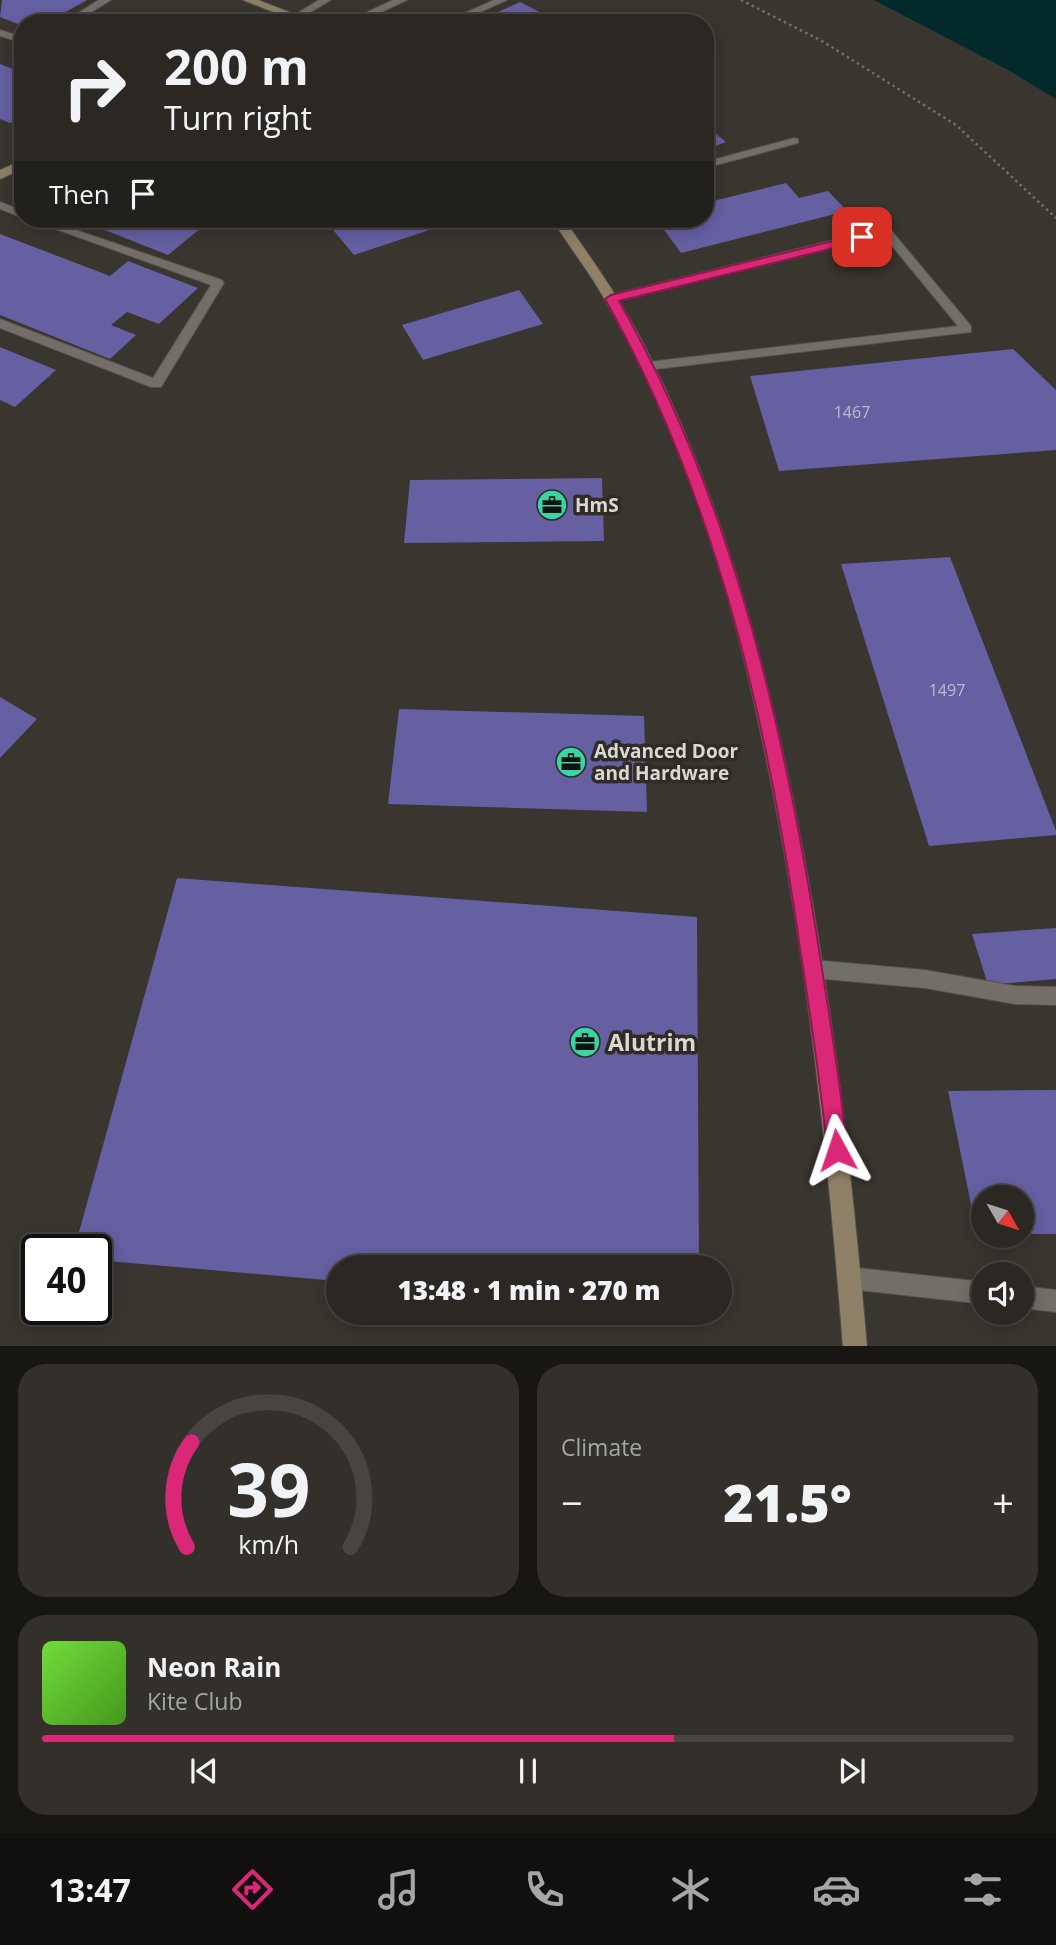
<!DOCTYPE html>
<html lang="en">
<head>
<meta charset="utf-8">
<style>
	:root { --surface:#2b2823; --page:#33302b; --text:#f1f3f6; --muted:#a6a6a6; --line:#474441; --accent:#db2777 }
	body { margin:0; font-family:"Open Sans",sans-serif; background:var(--page); color:var(--text); height:100vh; display:flex; flex-direction:column; font-size:26px; white-space:nowrap }
	* { box-sizing:border-box; margin:0 }
	p { font-size:23px; color:var(--muted) }
	.icon { flex:none; width:38px; height:38px; fill:none; stroke:currentColor; stroke-width:2; stroke-linecap:round; stroke-linejoin:round }
	.map { position:relative; height:1346px; overflow:hidden }
	.side { display:flex; flex-direction:column; gap:18px; padding:18px; background:#181613; flex:1 }
	.side>* { flex:none }
	.banner { position:absolute; left:14px; top:14px; width:700px; height:214px; border-radius:28px; box-shadow:0 4px 18px #0003,0 0 0 2px var(--line); background:#2b2823; color:var(--text); overflow:hidden }
	.needle { width:46px; rotate:129deg }
	.buttons { position:absolute; left:971px; top:1185px; display:grid; gap:14px }
	.buttons a { display:grid; place-items:center; width:63px; height:63px; border-radius:50%; background:var(--surface); box-shadow:0 4px 18px #0003,0 0 0 2px var(--line); font-size:35px }
	.speed { position:absolute; left:21px; top:1234px; display:flex; gap:14px; font-size:35px; font-weight:700; text-align:center }
	.speed>* { display:grid; place-content:center; width:91px; height:91px; border-radius:50%; background:var(--surface); box-shadow:0 4px 18px #0003,0 0 0 2px var(--line); line-height:1 }
	.speed .limit { border:4px solid #111; border-radius:10px; background:#fff; color:#111 }
	.pin { position:absolute; display:grid; place-items:center; width:60px; height:60px; color:#fff; margin:-30px; border-radius:14px; box-shadow:0 4px 10px #0006 }
	.me { position:absolute; width:77px; margin:-38px; rotate:355deg; stroke-linejoin:round; filter:drop-shadow(0 0 5px #0008) }
	.turn { display:flex; align-items:center; gap:24px; height:147px; padding:0 35px; font-size:32px }
	.turn .icon { width:91px; height:91px; stroke-width:2.5 }
	.turn b { display:block; font-size:49px; line-height:60px }
	.then { display:flex; align-items:center; height:66px; padding:0 35px; background:#0003; gap:14px; font-size:26px }
	.big { font-size:52px; font-weight:800; line-height:1.1 }
	.side .card { flex:1; display:flex; flex-direction:column; justify-content:center; gap:10px; min-width:0; padding:0 24px; border-radius:28px; background:var(--page) }
	.side .dial { align-items:center; gap:0 }
	.dial svg { height:182px; overflow:visible; fill:none; stroke:var(--line); stroke-width:7; stroke-linecap:round; text-anchor:middle }
	.dial text { fill:var(--text); stroke:none }
	.song { display:flex; align-items:center; gap:21px }
	.cover { width:84px; height:84px; border-radius:10px; background:linear-gradient(135deg,hsl(100 70% 55%),hsl(100 70% 35%)) }
	.played { height:7px; border-radius:4px; background:linear-gradient(90deg,var(--accent) 65%,var(--line) 65%) }
	.keys { display:flex; justify-content:space-around; direction:ltr }
	.heat { display:flex; justify-content:space-between; align-items:center; font-size:38px; direction:ltr }
	.side .tiles { flex:1; display:grid; gap:18px; grid-template-columns:1fr 1fr }
	.card:last-child { grid-column:span 2 }
	.trip { position:absolute; left:326px; top:1255px; width:406px; height:70px; border-radius:35px; background:var(--surface); box-shadow:0 4px 18px #0003,0 0 0 2px var(--line); font-weight:800; line-height:70px; text-align:center }
	.dock { display:flex; height:112px; justify-content:space-around; align-items:center; background:#11100e; color:var(--muted) }
	.dock .icon { width:49px; height:49px }
	.dock .active { color:var(--accent) }
	.dock b { font-size:32px; color:var(--text) }
	.map>svg:first-child { display:block }
	.water { fill:#022a2b }
	.building { fill:#665fa2 }
	.lines { fill:none; stroke-linecap:round; stroke-linejoin:round }
	.lane-casing { stroke:#54514c; stroke-width:2 }
	.street-casing { stroke:#54514c; stroke-width:2 }
	.secondary-casing { stroke:#54514c; stroke-width:2 }
	.path { stroke:#736f6a; stroke-width:2.5; stroke-dasharray:2.5 3.5; stroke-linecap:butt }
	.lane { fill:#746e68; fill-rule:evenodd }
	.street { fill:#746e68; fill-rule:evenodd }
	.secondary { fill:#8f8167; fill-rule:evenodd }
	.route { fill:#db2777; stroke:#8e194d; stroke-width:2 }
	.labels { text-anchor:middle; dominant-baseline:central; stroke-width:7; stroke-linejoin:round; paint-order:stroke }
	.number-label { font-size:16px; fill:#bebac8 }
	.poi-label { font-size:19px; font-weight:bold; fill:#dbd8d4; stroke:#2f2b25; text-anchor:start }
	.near-poi-label { font-size:23px; font-weight:bold; fill:#dbd8d4; stroke:#2f2b25; text-anchor:start }
</style>
</head>
<body>
<div class="map">
<svg width="1056" height="1347" viewBox="0 0 1056 1347">
	<rect width="100%" height="100%" fill="#39352f"/>
	<path class="water" d="M874 0H1056V99L1010 71Z"/>
	<path class="building" d="M2 0H87L46 23H23V26L0 17Z
		M520 2 557 21 474 23Z
		M181 12 211 22 210 23H165Z
		M0 64 23 73V115L10 123 0 119Z
		M705 125 726 142 705 150Z
		M786 183 799 198 828 191 847 211 681 253 656 219H705V203Z
		M77 219H212L168 255Z
		M324 219H463L354 255Z
		M0 234 110 276 128 261 198 288 159 324 127 312 111 325 136 335 110 359 0 315Z
		M519 290 543 324 423 360 402 325Z
		M0 347 56 370 15 407 0 400Z
		M1013 349 1056 390V450L779 471 750 376Z
		M602 478 604 541 404 543 410 480Z
		M950 557 1056 831V835L929 846 841 564Z
		M0 697 37 719 0 758Z
		M399 709 644 716 647 812 388 804Z
		M177 878 697 917 699 1267H338V1281L96 1260V1250H74Z
		M1056 928V979L988 985 972 934Z
		M1056 1090V1234H1022V1197H984V1234H977L948 1091Z"/>
	<g class="lines">
		<g class="lane-casing">
			<path id="lane" d="M99 0H111L74 23H62Z
				M319 0H331L299 19 291 17Z
				M494 0H507L456 23H442Z
				M0 30 23 37V43L0 36Z
				M794 138 798 139V143L705 168V162Z
				M0 202 23 211V218L0 209Z
				M28 219H44L222 280 224 283 161 387H151L0 328V319L153 378 211 285Z
				M886 227 890 229 971 326V332L648 370 642 366 648 362 958 326 883 235 611 303 605 299 611 295Z
				M813 960 925 970 1015 986 1056 987V1005L1015 1004 925 988 813 978 806 976 804 969 806 962Z
				M849 1267 984 1282V1304L849 1289 841 1286 838 1278 841 1270Z
				M1022 1286 1056 1290V1312L1022 1308Z"/>
		</g>
		<g class="street-casing">
			<path id="street" d="M393 0H407L358 23H344Z"/>
		</g>
		<g class="secondary-casing">
			<path id="secondary" d="M243 0H258L317 23H301Z
				M23 160V169L0 179V170Z
				M552 219H564C593 261 623 303 646 349 718 491 761 644 793 800 830 981 851 1163 867 1347H843C827 1145 806 946 764 748 740 634 710 520 663 414 643 369 620 324 595 283 581 261 565 240 552 219Z"/>
		</g>
		<path class="path" d="M741 0 822 41 956 125 1056 218"/>
		<use href="#lane" class="lane"/>
		<use href="#street" class="street"/>
		<use href="#secondary" class="secondary"/>
	</g>
	<path class="route" d="M862 234 866 235V240L619 301C733 501 785 730 820 956 830 1020 841 1085 847 1150L844 1157 837 1160 830 1157 827 1150C821 1084 811 1020 801 955 769 729 718 500 605 299L611 295Z"/>
	<defs>
		<g id="office-disc" transform="scale(1.575)"><circle r="9.5" fill="#3ad4a5" stroke="#2f2b25"/><path d="M-6-3h4V-5.5h4V-3h4V5H-6ZM-1-4.5V-3h2v-1.5ZM-6 0V1H6V0Z" fill="#111"/></g>
	</defs>
	<g fill-rule="evenodd">
		<use href="#office-disc" x="552" y="505"/>
		<use href="#office-disc" x="571" y="762"/>
		<use href="#office-disc" x="585" y="1042"/>
	</g>
	<g class="labels">
		<g class="number-label">
			<text x="852" y="412">1467</text>
			<text x="947" y="690">1497</text>
		</g>
		<g class="poi-label">
			<text x="575" y="505">HmS</text>
			<text x="594" y="751">Advanced Door<tspan x="594" dy="22">and Hardware</tspan></text>
		</g>
		<g class="near-poi-label">
			<text x="608" y="1042">Alutrim</text>
		</g>
	</g>
</svg>
<div class="buttons">
<a><svg class="needle" viewBox="-14 -14 28 28"><path d="M0-13l5 13h-10z" fill="#e53935"/><path d="M0 13l5-13h-10z" fill="#a6a6a6"/></svg></a>
<a><svg class="icon" aria-label="sound" viewBox="0 0 24 24"><path d="M4 9h4l5-4v14l-5-4H4zM17 9q2 3 0 6"/></svg></a>
</div>
<div class="speed"><div class="limit">40</div></div>
<div class="pin" style="left:862px;top:237px;background:#d93025"><svg class="icon" aria-label="arrive" viewBox="0 0 24 24"><path d="M6 21V4h12l-3 4 3 4H6"/></svg></div>
<svg class="me" style="left:837px;top:1150px" viewBox="-20 -20 40 40"><path d="M0-17L14 15 0 8-14 15z" fill="#db2777" stroke="#fff" stroke-width="4"/></svg>
<div class="trip">13:48 · 1 min · 270 m</div>
<div class="banner">
<div class="turn"><svg class="icon" aria-label="right" viewBox="0 0 24 24"><path d="M7 20v-9h11M14 6l5 5-5 5"/></svg><div><b>200 m</b>Turn right</div></div>
<div class="then">Then<svg class="icon" aria-label="arrive" viewBox="0 0 24 24"><path d="M6 21V4h12l-3 4 3 4H6"/></svg></div>
</div>
</div>
<section class="side">
<div class="tiles">
<div class="card dial"><svg viewBox="0 0 100 80">
<path d="M14 69A42 42 0 1 1 86 69"/>
<path d="M14 69A42 42 0 0 1 16 23" stroke="#db2777"/>
<text x="50" y="56" font-size="32" font-weight="700">39</text>
<text x="50" y="72" font-size="11">km/h</text>
</svg></div>
<div class="card"><p>Climate</p>
<div class="heat"><a>−</a><b class="big">21.5°</b><a>+</a></div>
</div>
<div class="card">
<div class="song"><i class="cover"></i><div><b>Neon Rain</b><p>Kite Club</p></div></div>
<div class="played"></div>
<div class="keys"><svg class="icon" aria-label="previous" viewBox="0 0 24 24"><path d="M18 5L8 12l10 7zM5 5v14"/></svg><svg class="icon" aria-label="pause" viewBox="0 0 24 24"><path d="M8 5v14M16 5v14"/></svg><svg class="icon" aria-label="next" viewBox="0 0 24 24"><path d="M6 5l10 7-10 7zM19 5v14"/></svg></div>
</div>
</div>
</section>
<nav class="dock">
<b>13:47</b>
<svg class="icon active" aria-label="directions" viewBox="0 0 24 24"><path d="M12 3l9 9-9 9-9-9zM9 14v-3h6M13 9l2 2-2 2"/></svg>
<svg class="icon" aria-label="music" viewBox="0 0 24 24"><path d="M9 18V5l10-2v13"/><circle cx="6" cy="18" r="3"/><circle cx="16" cy="16" r="3"/></svg>
<svg class="icon" aria-label="phone" viewBox="0 0 24 24"><path d="M5 4h4l2 5-3 2q2 4 5 5l2-3 5 2v4C11 20 4 13 5 4z"/></svg>
<svg class="icon" aria-label="climate" viewBox="0 0 24 24"><path d="M12 3v18M4 7l16 10M4 17L20 7"/></svg>
<svg class="icon" aria-label="car" viewBox="0 0 24 24"><path d="M5 17H2v-5l4-1 3-4h7l3 4 3 1v5h-3M9 17h6M6 11h13"/><circle cx="7" cy="17" r="2"/><circle cx="17" cy="17" r="2"/></svg>
<svg class="icon" aria-label="filters" viewBox="0 0 24 24"><path d="M4 7h16M4 17h16"/><circle cx="9" cy="7" r="2"/><circle cx="15" cy="17" r="2"/></svg>
</nav>
</body>
</html>
